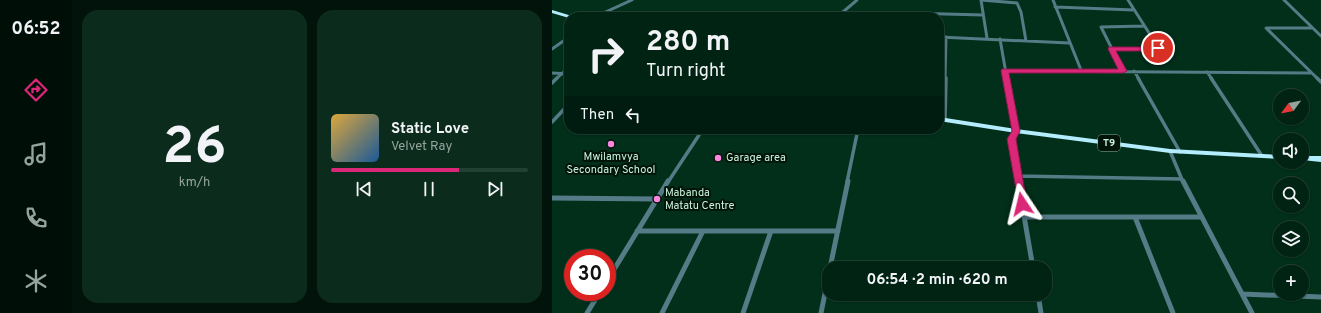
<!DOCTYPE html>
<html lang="en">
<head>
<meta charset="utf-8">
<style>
	:root { --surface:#012314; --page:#0b2b1d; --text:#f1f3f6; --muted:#96a4a0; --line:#234034; --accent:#db2777 }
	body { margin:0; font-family:Overpass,sans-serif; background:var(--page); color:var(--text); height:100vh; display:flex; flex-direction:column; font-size:15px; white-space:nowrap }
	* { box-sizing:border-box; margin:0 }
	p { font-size:13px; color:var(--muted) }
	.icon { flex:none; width:22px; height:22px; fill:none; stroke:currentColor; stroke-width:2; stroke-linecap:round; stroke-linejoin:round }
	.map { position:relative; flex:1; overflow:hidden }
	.drawer { display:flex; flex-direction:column; gap:10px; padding:10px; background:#01130b; width:480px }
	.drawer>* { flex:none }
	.top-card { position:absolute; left:12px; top:12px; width:380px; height:122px; border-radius:16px; box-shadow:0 1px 3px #0004,0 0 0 1px var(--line); background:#012314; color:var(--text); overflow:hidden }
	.needle { width:26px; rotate:238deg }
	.fabs { position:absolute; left:721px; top:89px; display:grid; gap:8px }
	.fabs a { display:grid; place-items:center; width:36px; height:36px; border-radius:50%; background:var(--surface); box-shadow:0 1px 3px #0004,0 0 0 1px var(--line); font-size:20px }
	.speed { position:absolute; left:12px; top:249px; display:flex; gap:8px; font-size:20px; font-weight:700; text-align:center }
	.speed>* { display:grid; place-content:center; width:52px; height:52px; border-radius:50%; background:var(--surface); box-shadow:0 1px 3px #0004,0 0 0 1px var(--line); line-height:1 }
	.speed .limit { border:6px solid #d22; background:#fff; color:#111 }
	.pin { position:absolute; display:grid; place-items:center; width:34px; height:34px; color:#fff; margin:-17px; border:2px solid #fff; border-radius:50%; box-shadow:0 1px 4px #0007 }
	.me { position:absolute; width:44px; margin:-22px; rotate:350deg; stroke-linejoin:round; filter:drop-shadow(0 0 3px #0008) }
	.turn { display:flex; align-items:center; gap:14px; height:84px; padding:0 16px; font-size:18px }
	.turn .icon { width:52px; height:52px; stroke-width:2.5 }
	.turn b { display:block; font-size:28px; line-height:34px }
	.then { display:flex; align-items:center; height:38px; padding:0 16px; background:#0003; gap:8px; font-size:15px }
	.drawer .widget { flex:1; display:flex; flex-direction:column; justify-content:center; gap:6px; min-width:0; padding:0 14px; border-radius:16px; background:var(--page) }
	.drawer .dial { align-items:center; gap:0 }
	.dial b { font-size:52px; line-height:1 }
	.song { display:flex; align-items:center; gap:12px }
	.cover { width:48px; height:48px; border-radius:6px; background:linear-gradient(135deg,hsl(40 70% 55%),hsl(210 70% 35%)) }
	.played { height:4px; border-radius:2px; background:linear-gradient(90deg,var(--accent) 65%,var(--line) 65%) }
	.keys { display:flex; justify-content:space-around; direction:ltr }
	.drawer .tiles { flex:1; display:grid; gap:10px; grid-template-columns:repeat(2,1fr) }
	.trip { position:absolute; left:270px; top:261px; width:230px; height:40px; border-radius:16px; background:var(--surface); box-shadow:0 1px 3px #0004,0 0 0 1px var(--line); font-weight:700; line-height:40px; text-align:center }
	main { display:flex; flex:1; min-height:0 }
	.tab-bar { display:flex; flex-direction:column; width:72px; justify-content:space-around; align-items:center; background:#000e08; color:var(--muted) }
	.tab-bar .icon { width:28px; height:28px }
	.tab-bar .selected { color:var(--accent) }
	.tab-bar b { font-size:18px; color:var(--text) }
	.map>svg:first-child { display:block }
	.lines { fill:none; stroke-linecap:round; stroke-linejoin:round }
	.street-far2 { stroke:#547b86; stroke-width:3 }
	.street-far1 { stroke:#547b86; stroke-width:3.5 }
	.street { stroke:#547b86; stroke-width:5 }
	.highway { fill:#b4edfe; fill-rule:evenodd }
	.route { fill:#db2777; stroke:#8e194d }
	.poi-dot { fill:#fe85e0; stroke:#001408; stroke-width:1.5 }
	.labels { text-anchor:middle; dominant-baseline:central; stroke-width:4; stroke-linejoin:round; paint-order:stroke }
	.shield { fill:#001408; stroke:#8eaf9b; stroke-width:1 }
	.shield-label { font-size:10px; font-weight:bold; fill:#cbf2da }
	.poi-label { font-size:11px; fill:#cbf2da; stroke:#001408; text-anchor:start }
</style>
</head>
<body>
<main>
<nav class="tab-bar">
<b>06:52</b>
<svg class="icon selected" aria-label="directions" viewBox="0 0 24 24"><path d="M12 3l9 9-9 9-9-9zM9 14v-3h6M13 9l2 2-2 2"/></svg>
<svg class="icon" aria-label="music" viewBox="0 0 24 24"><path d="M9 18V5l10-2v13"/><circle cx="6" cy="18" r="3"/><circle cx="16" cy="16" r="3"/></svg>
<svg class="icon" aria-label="phone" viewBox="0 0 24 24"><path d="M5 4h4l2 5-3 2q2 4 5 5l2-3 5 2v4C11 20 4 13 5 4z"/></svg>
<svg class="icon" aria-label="climate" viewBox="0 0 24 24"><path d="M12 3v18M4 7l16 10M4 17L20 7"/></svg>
</nav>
<section class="drawer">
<div class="tiles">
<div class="widget dial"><b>26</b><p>km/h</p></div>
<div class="widget">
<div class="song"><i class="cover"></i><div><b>Static Love</b><p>Velvet Ray</p></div></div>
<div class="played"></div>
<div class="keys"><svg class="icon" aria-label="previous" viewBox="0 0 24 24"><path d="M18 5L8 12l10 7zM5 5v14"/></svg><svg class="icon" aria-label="pause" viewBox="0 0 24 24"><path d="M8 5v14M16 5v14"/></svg><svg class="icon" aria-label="next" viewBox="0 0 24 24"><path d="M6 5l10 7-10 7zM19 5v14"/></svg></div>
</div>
</div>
</section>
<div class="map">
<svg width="769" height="313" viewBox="0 0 769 313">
	<rect width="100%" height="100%" fill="#012f1a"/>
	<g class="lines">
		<path class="street-far2" d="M429 0 465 3 469 12 474 41
			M429 0 435 38
			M501 0 529 70
			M732 0 769 36
			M503 7 582 10
			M49 17 47 15 80 0
			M285 17 305 0
			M335 17 355 13 431 15
			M760 28H714L766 79
			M387 37 517 43
			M448 39 455 79
			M0 49 17 37
			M560 49H601L606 47 576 0
			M453 71 760 73
			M571 71 549 27 592 26
			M582 71 587 79
			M655 72 660 79
			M0 73 17 74
			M4 79 17 67
			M393 79 394 37"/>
		<path class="street-far1" d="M455 78 464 131 459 139 466 182
			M586 78 628 152
			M659 78 710 156
			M765 78 769 82
			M0 83 5 78
			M393 120 394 78
			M0 122 17 104
			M618 151 631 182
			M466 176 630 179
			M116 182 151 129
			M295 182 306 129"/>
		<path class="street" d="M466 181 481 268
			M631 181 700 313
			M0 198 105 199
			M473 217H650
			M583 217 621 313
			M85 231H286
			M278 268 296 181
			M55 281 116 181
			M486 294 489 313
			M690 294 769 297
			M35 313 48 292
			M110 313 151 231
			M191 313 219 231
			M269 313 277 274"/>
		<path class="highway" d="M0 10 20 16V17H17V18L0 13Z
			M387 117 464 129 618 149 728 155V159L618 153 464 133 387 121Z
			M750 156H769V162L750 160Z"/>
	</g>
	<path class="route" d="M606 45 608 46V49L601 51H564L575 71 571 73H457L468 131 464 139 475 204 474 206H467L455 139 460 131 449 71 450 69H566L556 49 557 47H601Z"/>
	<g class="poi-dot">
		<circle cx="59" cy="144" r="4"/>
		<circle cx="166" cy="158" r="4"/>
		<circle cx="105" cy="199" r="4"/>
	</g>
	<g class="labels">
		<rect class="shield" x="546" y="135" width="22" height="16" rx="3"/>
		<g class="shield-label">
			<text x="557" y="143">T9</text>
		</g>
		<g class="poi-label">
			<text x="59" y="157" text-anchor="middle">Mwilamvya<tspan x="59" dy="13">Secondary School</tspan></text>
			<text x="174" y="158">Garage area</text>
			<text x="113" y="193">Mabanda<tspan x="113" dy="13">Matatu Centre</tspan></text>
		</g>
	</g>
</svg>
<div class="fabs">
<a><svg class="needle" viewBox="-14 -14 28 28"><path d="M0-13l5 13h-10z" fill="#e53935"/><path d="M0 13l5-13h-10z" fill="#96a4a0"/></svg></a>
<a><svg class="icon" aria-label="sound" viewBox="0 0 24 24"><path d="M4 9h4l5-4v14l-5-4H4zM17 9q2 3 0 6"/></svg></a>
<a><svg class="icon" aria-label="search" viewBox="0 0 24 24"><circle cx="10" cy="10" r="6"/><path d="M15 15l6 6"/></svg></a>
<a><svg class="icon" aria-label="layers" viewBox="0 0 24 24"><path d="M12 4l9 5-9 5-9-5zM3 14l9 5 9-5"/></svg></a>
<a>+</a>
</div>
<div class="speed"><div class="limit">30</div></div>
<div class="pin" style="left:606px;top:48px;background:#d93025"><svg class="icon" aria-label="arrive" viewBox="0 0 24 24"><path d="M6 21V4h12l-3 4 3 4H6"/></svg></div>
<svg class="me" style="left:470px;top:204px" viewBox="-20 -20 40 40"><path d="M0-17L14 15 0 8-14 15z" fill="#db2777" stroke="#fff" stroke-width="4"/></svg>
<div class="trip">06:54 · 2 min · 620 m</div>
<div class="top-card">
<div class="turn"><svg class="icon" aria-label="right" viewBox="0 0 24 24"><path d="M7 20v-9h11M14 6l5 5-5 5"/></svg><div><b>280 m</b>Turn right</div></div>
<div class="then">Then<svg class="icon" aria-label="left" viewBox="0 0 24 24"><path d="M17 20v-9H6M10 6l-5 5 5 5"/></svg></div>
</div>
</div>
</main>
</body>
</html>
